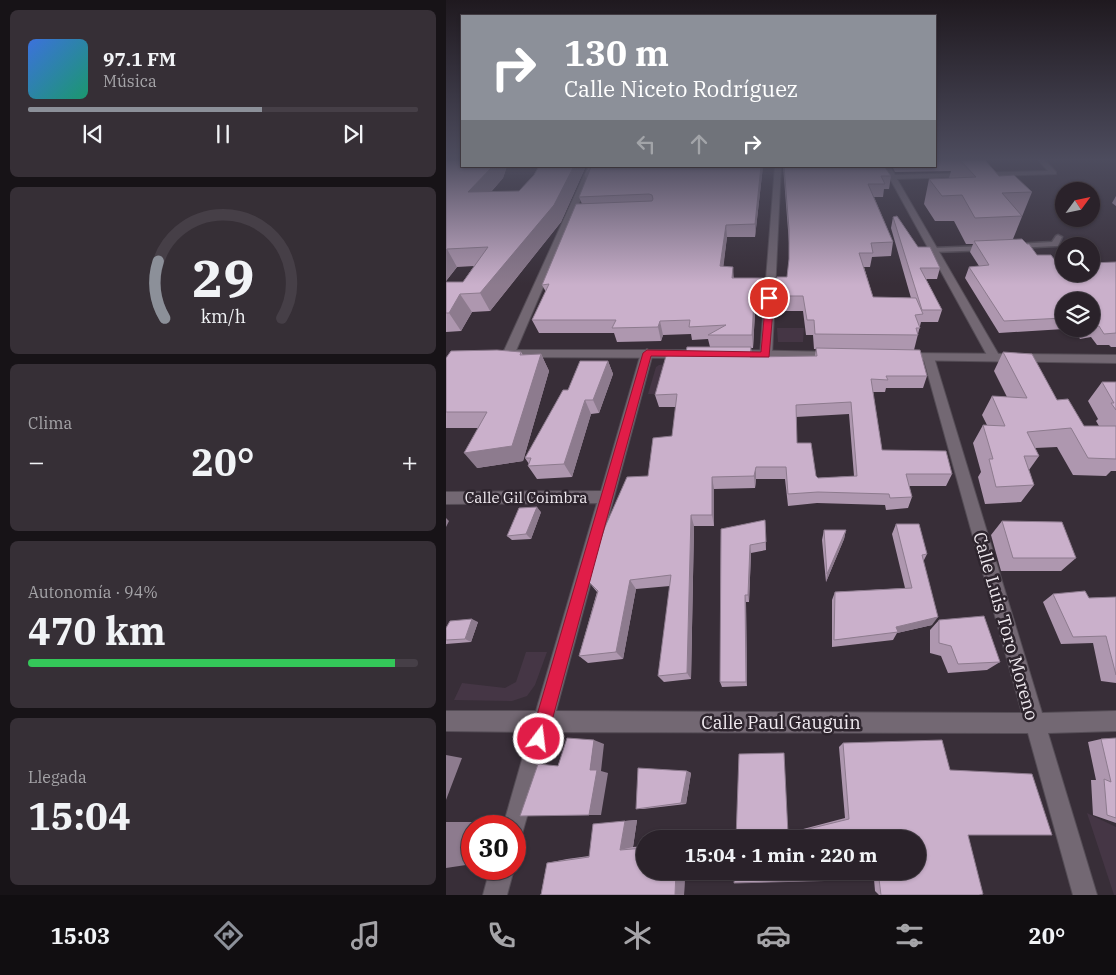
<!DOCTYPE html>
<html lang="es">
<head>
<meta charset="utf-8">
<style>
	:root { --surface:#2a222a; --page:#362f36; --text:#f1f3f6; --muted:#a5a4a8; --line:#463f47; --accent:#8c9099 }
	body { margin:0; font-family:"IBM Plex Serif",serif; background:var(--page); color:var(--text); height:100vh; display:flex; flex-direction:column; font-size:19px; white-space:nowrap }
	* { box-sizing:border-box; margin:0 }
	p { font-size:16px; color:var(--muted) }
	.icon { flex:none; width:28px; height:28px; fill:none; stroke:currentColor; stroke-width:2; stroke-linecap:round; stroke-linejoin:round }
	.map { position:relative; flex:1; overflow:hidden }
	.details { display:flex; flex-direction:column; gap:10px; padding:10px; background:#171317; width:446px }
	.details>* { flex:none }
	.banner { position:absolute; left:15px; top:15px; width:475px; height:152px; border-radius:0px; box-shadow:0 1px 4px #0004,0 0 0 1px var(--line); background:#8c9099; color:#fff; overflow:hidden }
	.needle { width:32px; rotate:57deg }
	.tools { position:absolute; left:609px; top:182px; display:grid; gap:10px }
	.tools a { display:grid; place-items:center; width:45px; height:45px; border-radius:50%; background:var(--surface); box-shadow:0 1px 4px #0004,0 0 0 1px var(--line); font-size:25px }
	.speed { position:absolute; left:15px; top:815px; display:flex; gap:10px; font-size:25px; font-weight:700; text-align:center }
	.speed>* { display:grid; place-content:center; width:65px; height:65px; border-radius:50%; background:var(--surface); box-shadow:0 1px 4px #0004,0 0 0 1px var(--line); line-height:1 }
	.speed .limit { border:8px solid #d22; background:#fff; color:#111 }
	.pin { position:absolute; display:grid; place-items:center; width:42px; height:42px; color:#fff; margin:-21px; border:2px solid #fff; border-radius:50%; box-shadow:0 1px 5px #0007 }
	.me { position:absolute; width:55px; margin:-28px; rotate:15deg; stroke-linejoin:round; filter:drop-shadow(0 0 4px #0008) }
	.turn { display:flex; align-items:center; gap:18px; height:105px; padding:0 20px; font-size:22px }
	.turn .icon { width:65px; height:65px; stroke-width:2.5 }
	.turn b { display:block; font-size:35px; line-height:42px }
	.lanes { display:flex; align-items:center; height:48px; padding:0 20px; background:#0003; justify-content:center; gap:25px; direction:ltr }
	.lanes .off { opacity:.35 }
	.big { font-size:38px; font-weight:700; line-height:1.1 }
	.details .card { flex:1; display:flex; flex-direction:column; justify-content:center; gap:8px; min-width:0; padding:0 18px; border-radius:8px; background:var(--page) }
	.details .dial { align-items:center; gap:0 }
	.dial svg { height:130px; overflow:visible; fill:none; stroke:var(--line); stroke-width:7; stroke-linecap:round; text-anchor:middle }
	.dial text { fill:var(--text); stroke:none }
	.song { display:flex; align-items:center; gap:15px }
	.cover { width:60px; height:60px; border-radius:8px; background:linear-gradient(135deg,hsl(220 70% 55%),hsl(160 70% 35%)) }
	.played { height:5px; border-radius:2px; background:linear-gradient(90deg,var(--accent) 60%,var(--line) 60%) }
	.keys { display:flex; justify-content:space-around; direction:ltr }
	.heat { display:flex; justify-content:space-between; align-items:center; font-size:28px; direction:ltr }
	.charge { height:8px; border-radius:4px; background:linear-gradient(90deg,#34c759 94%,var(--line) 0) }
	.trip { position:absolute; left:190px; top:830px; width:290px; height:50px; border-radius:25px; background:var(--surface); box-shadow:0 1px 4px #0004,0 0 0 1px var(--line); font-weight:700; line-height:50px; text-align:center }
	.tabs { display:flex; height:80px; justify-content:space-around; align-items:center; background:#110e11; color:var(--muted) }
	.tabs .icon { width:35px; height:35px }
	.tabs .active { color:var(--accent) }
	.tabs b { font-size:22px; color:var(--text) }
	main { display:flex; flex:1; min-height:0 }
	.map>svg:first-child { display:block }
	.built { fill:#453645 }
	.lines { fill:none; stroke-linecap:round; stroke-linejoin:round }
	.service-casing { stroke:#554d56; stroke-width:3 }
	.minor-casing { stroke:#554d56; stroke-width:2 }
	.tertiary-casing { stroke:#554d56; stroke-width:2 }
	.service { fill:#736873; fill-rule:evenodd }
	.minor { fill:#736873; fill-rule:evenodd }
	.tertiary { fill:#736873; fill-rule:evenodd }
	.wall { fill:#ae97af; fill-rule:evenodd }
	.shaded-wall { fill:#8d7b8e }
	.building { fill:#cab0cb; stroke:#8d7b8e; fill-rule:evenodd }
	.route { fill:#e11d48; stroke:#92132f }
	.labels { text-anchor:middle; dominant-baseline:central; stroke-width:5; stroke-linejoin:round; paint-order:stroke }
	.street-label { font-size:15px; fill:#f0eaf0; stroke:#2e252e }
	.near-street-label { font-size:18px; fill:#f0eaf0; stroke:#2e252e }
</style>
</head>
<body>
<main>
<section class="details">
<div class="card">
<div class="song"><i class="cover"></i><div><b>97.1 FM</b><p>Música</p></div></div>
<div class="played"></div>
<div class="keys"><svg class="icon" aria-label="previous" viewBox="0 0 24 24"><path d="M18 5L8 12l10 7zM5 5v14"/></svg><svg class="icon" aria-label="pause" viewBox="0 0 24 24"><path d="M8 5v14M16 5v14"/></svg><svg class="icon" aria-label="next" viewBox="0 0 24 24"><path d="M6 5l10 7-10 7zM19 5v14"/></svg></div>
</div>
<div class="card dial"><svg viewBox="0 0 100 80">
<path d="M14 69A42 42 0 1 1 86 69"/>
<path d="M14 69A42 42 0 0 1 10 34" stroke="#8c9099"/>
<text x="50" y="56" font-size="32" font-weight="700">29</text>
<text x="50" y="72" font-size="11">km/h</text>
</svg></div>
<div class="card"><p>Clima</p>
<div class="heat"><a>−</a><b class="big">20°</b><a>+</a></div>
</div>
<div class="card"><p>Autonomía · 94%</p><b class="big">470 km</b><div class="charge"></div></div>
<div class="card"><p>Llegada</p><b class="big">15:04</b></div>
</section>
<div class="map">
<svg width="670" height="895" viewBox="0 0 670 895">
	<rect width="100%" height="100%" fill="#382e38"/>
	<path class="built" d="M331 328H358L357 342H332Z
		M230 363 212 394H202L210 367 213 365Z
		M80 652H101L89 685 81 696 66 701 8 700 16 683 59 688 70 682Z
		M641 813 670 827V895H668Z"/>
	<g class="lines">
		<g class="service-casing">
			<path id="service" d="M612 235 616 237 612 246H609L569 248 565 246 569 244 606 242 610 236Z
				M541 246 545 248 544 250 487 252 483 250 487 248Z"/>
		</g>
		<g class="minor-casing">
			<path id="minor" d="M591 159H598L610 172V174L451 179 554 357 548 361 542 357 437 166H444L449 175 602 171Z
				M142 166H149L69 353 63 357 59 356 57 353Z
				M329 166H335L326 355 320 359 314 355Z
				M201 349 207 353 110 711 576 713 477 357 479 354H487L596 713 670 711V731L602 733 651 895H627L582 733 105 732 76 834 69 837V826H57L84 732 0 731V711H90L151 503 0 504V492L155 491 195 353Z
				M44 869H68L61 895H37Z"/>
		</g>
		<g class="tertiary-casing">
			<path id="tertiary" d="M58 350H252L258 354 252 358 54 357 52 354Z
				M288 350 387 352 393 356 387 360 284 357 282 354Z
				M458 353 670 355V363L454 360 452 357Z"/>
		</g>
		<use href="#service" class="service"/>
		<use href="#minor" class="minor"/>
		<use href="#tertiary" class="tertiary"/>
	</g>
	<path class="wall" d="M0 159 16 166H61L57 178 45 192 73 191 88 175 93 166H140L115 222 44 311 26 312 15 331 0 332V282H17L28 266 11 267 0 281Z
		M489 159H538L553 176 586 192 567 239 591 255 612 264 670 262V347H665L663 345H651L645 337 634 339 628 329H645V301H618V329L553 333 519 278 523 267 533 266 524 252 527 244H520L508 221H489L478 204 483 179 503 178 505 171 449 172 446 166H489Z
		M143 166H317L309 237H281L277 266 288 278H317V291L316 312H309L307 348H305L306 357 369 356 370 349H368L367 335H360L357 311H330V296L341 277 343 262V243L337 166H439V168L445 176 443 189H438L437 197H428L447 242 445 256 426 257 424 267H418L427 297 465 298 445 228 447 217 472 247 494 268 491 279H480L496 310 492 322H475L468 350 481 376 477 388H440L439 392H427L436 450 506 474 500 486H463L466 497 462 508 440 510 439 505 371 503 342 506 339 479H310L309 488 268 489V526H248L245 679 218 682 212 676 224 586 190 589 177 659 142 663 133 656 151 592 141 580 226 436 230 407H213L209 395 264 347 262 339 246 340 245 334 217 335 215 341 171 342 168 333H93L86 320 100 292 96 285 136 204 133 197 140 180ZM403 414 408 476 372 478 370 476 351 443 350 417Z
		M670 196V206L666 203Z
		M75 352 77 355 95 354 103 371 77 461 31 468 32 428H0V358Z
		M557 352 611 400 638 426H653L650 421 652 419 642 401 656 382H670V471H665L660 476 627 475 611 447 589 448 593 456 583 470 588 485 575 502 539 504 532 477 535 472 527 443 537 425H541L536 415 546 396 561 397 548 371Z
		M162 361 167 374 153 413 145 414 126 477 91 479 82 466 83 464 79 458 122 390Z
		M95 512 85 539 66 540 61 536Z
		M319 520 320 550 305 553 303 602H300L301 686 276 687 274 682 275 529Z
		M556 521 630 558 615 571H555L545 535Z
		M450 524 481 554 477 562 486 625 451 633 447 640 386 647V600L389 592 459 588 446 534Z
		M378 530H400L398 539 380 582 376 540Z
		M607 594 643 598 670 597V683L655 681 647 643 615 644 597 602Z
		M493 620 554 662 541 670 502 673 495 656 484 653V630Z
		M32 622 25 642 0 644V628Z
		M670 738V823L647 815 645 780H650L642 742 655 739Z
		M397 743 522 835 533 895H433L429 891 428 879 290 839 342 833 399 818 393 747Z
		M241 771 245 773 240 804 197 809H190Z
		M191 820 187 847 199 846V871H239L238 895H94L95 894 101 863 121 859 143 856 179 821Z"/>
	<path class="shaded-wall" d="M47 166H61L57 178 30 209 22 192Z
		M128 166H140L115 222 44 311 34 293Z
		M315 166H317L309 237V224Z
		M145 167 142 187 139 175Z
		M280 225 281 237 276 279 274 266Z
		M1 249 11 267 0 281V250Z
		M287 267 288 280 286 278Z
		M317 278V291L316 312 315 299Z
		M14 294 26 312 15 331 3 313Z
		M308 299 309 312 307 348 306 335Z
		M214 321 217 335 215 341 212 327Z
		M95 354 103 371 77 461 31 468 18 453Z
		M162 361 167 374 153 413 147 400Z
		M139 400 145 414 126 477 118 464Z
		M310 467V479L309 488 308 476Z
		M266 477 268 489V526L266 515Z
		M91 507 95 512 85 539 80 534Z
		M245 515 248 526 245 679 241 673Z
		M0 518 3 521 0 527Z
		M400 530 398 539 380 582 381 574Z
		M304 545 305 553 303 602 302 595Z
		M184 580 190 589 177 659 170 652Z
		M299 595 300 602 301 686 300 682Z
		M492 617 486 625 451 633 450 627Z
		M26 619 32 622 25 642 19 639Z
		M148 740 158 744 155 771 162 773 155 815H143L144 770Z
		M0 755 16 758 0 800Z
		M241 771 245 773 240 804 235 803Z
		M191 820 187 847 174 850 179 821Z
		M0 822H32L31 826H26V843L20 865 0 868Z
		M230 871H239L238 895H229Z"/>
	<path class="building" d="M0 159H16V166H47L22 192 73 191 88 175 93 166H128L108 205 34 293 14 294 3 313H0V282H17L42 247 1 249 0 250Z
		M513 159H538L553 176 568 175 586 192 556 193 576 216 529 218 516 195 496 196 483 179 530 177Z
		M143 166H315L309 224 280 225 274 266 287 267 286 278H317L315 299H308L306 335H262L280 325 243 327 244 320 214 321 212 327 166 328 170 320H86L103 284 96 285 130 204 206 201 207 199 206 195 203 194 133 197 145 167 139 175Z
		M338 166H438L445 176H435L439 184H422L447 242 425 243 427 253H413L427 297 470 298 477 314 469 315 474 328H470L472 335 369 334 368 320H361L357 296H330L331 277H341L343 259V229Z
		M451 216 472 247H484L494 268H474L496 310H476L447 217Z
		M576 239 581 244H583L591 255H605L612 264H618V274H645V263L670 262V333L658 334 653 326 645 327V301H618V318L558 321 523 267 543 265 528 241Z
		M241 347H305L304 357 371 356 370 348 474 350 481 376H440L442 380 425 379 436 450 500 451 506 474H460L466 497 444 498 443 494 372 492 342 494 340 467H310L308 476 266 477V515H245L241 673 212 676 225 575 184 580 170 652 133 656 152 591 141 580 159 527 181 477 202 476 207 438 226 436 231 394 209 395 220 356 240 352ZM405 402 411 476 372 478 370 476 365 443H351L350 405Z
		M51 350 75 352 74 355 95 354 66 446 18 453 41 412H0V358L5 351Z
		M557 352 586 354 611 400 622 399 638 426H670V459L642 458 625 428 581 432 593 456H578L588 485 550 487 543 459H547L537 425 559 426 546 396 581 398Z
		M134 361H162L147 400H139L118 464 82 466 85 458H79L117 390H122Z
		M656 382H670V410L665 403H668Z
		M91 507 80 534 61 536 73 508Z
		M319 520 320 542 304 545 302 595H299L300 682H274L275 529Z
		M556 521 616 522 630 558H567Z
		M450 524H473L481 554 476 555 492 617 450 627 452 632 388 640 389 592 466 588Z
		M378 530H400L381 574Z
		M639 591 643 598 670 597V675L660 636 627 637 607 594Z
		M538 616 554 662 512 664 505 646 493 643V620Z
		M26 619 19 639 0 640V628L4 621Z
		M121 738 148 740 144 770H151L143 815 74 816 92 764 112 766Z
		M670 738V818L661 815 658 779 665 782 655 739Z
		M496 740 504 770 586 774 606 835H522L537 894 533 895H435L433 879 288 883 289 871H471V839H290L293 754 338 753 342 834 403 819 397 743Z
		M192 768 241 771 235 803 190 809Z
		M179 821 174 850 199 848V871H230L229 895H95L101 863 143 857 147 824Z"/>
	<linearGradient id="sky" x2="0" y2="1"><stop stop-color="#1f191f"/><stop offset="0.56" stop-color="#4d4c5e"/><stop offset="1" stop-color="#4d4c5e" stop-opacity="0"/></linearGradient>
	<rect width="670" height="285" fill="url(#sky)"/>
	<path class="route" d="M320 296 328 298 323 357 205 356 101 739 99 745 93 748 87 745 84 739 197 353 201 350 315 352Z"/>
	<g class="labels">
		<g class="street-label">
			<text x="80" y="497">Calle Gil Coimbra</text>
		</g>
		<g class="near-street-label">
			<text transform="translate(560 626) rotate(74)">Calle Luis Toro Moreno</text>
			<text x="335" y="722">Calle Paul Gauguin</text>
		</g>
	</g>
</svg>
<div class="tools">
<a><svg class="needle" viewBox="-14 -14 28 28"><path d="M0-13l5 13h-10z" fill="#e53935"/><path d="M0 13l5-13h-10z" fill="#a5a4a8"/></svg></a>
<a><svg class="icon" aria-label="search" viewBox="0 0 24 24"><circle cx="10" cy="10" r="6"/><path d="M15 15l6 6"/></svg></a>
<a><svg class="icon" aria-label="layers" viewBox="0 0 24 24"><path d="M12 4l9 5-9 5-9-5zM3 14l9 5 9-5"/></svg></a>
</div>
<div class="speed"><div class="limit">30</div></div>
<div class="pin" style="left:323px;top:298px;background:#d93025"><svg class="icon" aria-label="arrive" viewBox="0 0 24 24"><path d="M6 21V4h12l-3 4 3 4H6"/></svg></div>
<svg class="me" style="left:93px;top:739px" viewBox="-20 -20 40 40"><circle r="17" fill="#e11d48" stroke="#fff" stroke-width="3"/><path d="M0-11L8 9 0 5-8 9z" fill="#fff"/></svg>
<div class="trip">15:04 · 1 min · 220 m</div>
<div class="banner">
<div class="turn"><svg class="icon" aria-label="right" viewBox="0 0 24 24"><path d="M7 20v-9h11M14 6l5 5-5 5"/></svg><div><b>130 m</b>Calle Niceto Rodríguez</div></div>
<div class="lanes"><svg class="icon off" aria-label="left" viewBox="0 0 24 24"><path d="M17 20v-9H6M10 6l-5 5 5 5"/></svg><svg class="icon off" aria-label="ahead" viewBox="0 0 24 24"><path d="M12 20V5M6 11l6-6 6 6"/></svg><svg class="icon" aria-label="right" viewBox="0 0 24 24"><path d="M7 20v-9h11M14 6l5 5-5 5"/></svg></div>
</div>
</div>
</main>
<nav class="tabs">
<b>15:03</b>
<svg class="icon active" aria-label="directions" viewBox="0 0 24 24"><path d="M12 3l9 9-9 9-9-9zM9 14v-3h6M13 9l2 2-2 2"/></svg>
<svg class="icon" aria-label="music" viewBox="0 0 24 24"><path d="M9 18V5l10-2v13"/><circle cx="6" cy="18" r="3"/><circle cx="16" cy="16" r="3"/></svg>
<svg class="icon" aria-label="phone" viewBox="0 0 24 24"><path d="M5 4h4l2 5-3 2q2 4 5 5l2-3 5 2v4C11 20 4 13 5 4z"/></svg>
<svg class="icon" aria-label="climate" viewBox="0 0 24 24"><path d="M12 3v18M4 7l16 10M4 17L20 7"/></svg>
<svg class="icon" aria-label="car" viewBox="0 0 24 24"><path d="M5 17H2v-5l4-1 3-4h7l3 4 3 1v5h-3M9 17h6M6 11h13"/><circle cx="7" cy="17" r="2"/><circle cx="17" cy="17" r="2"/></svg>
<svg class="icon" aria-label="filters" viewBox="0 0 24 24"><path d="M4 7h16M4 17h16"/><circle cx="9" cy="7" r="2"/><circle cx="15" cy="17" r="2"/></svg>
<b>20°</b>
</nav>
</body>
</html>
